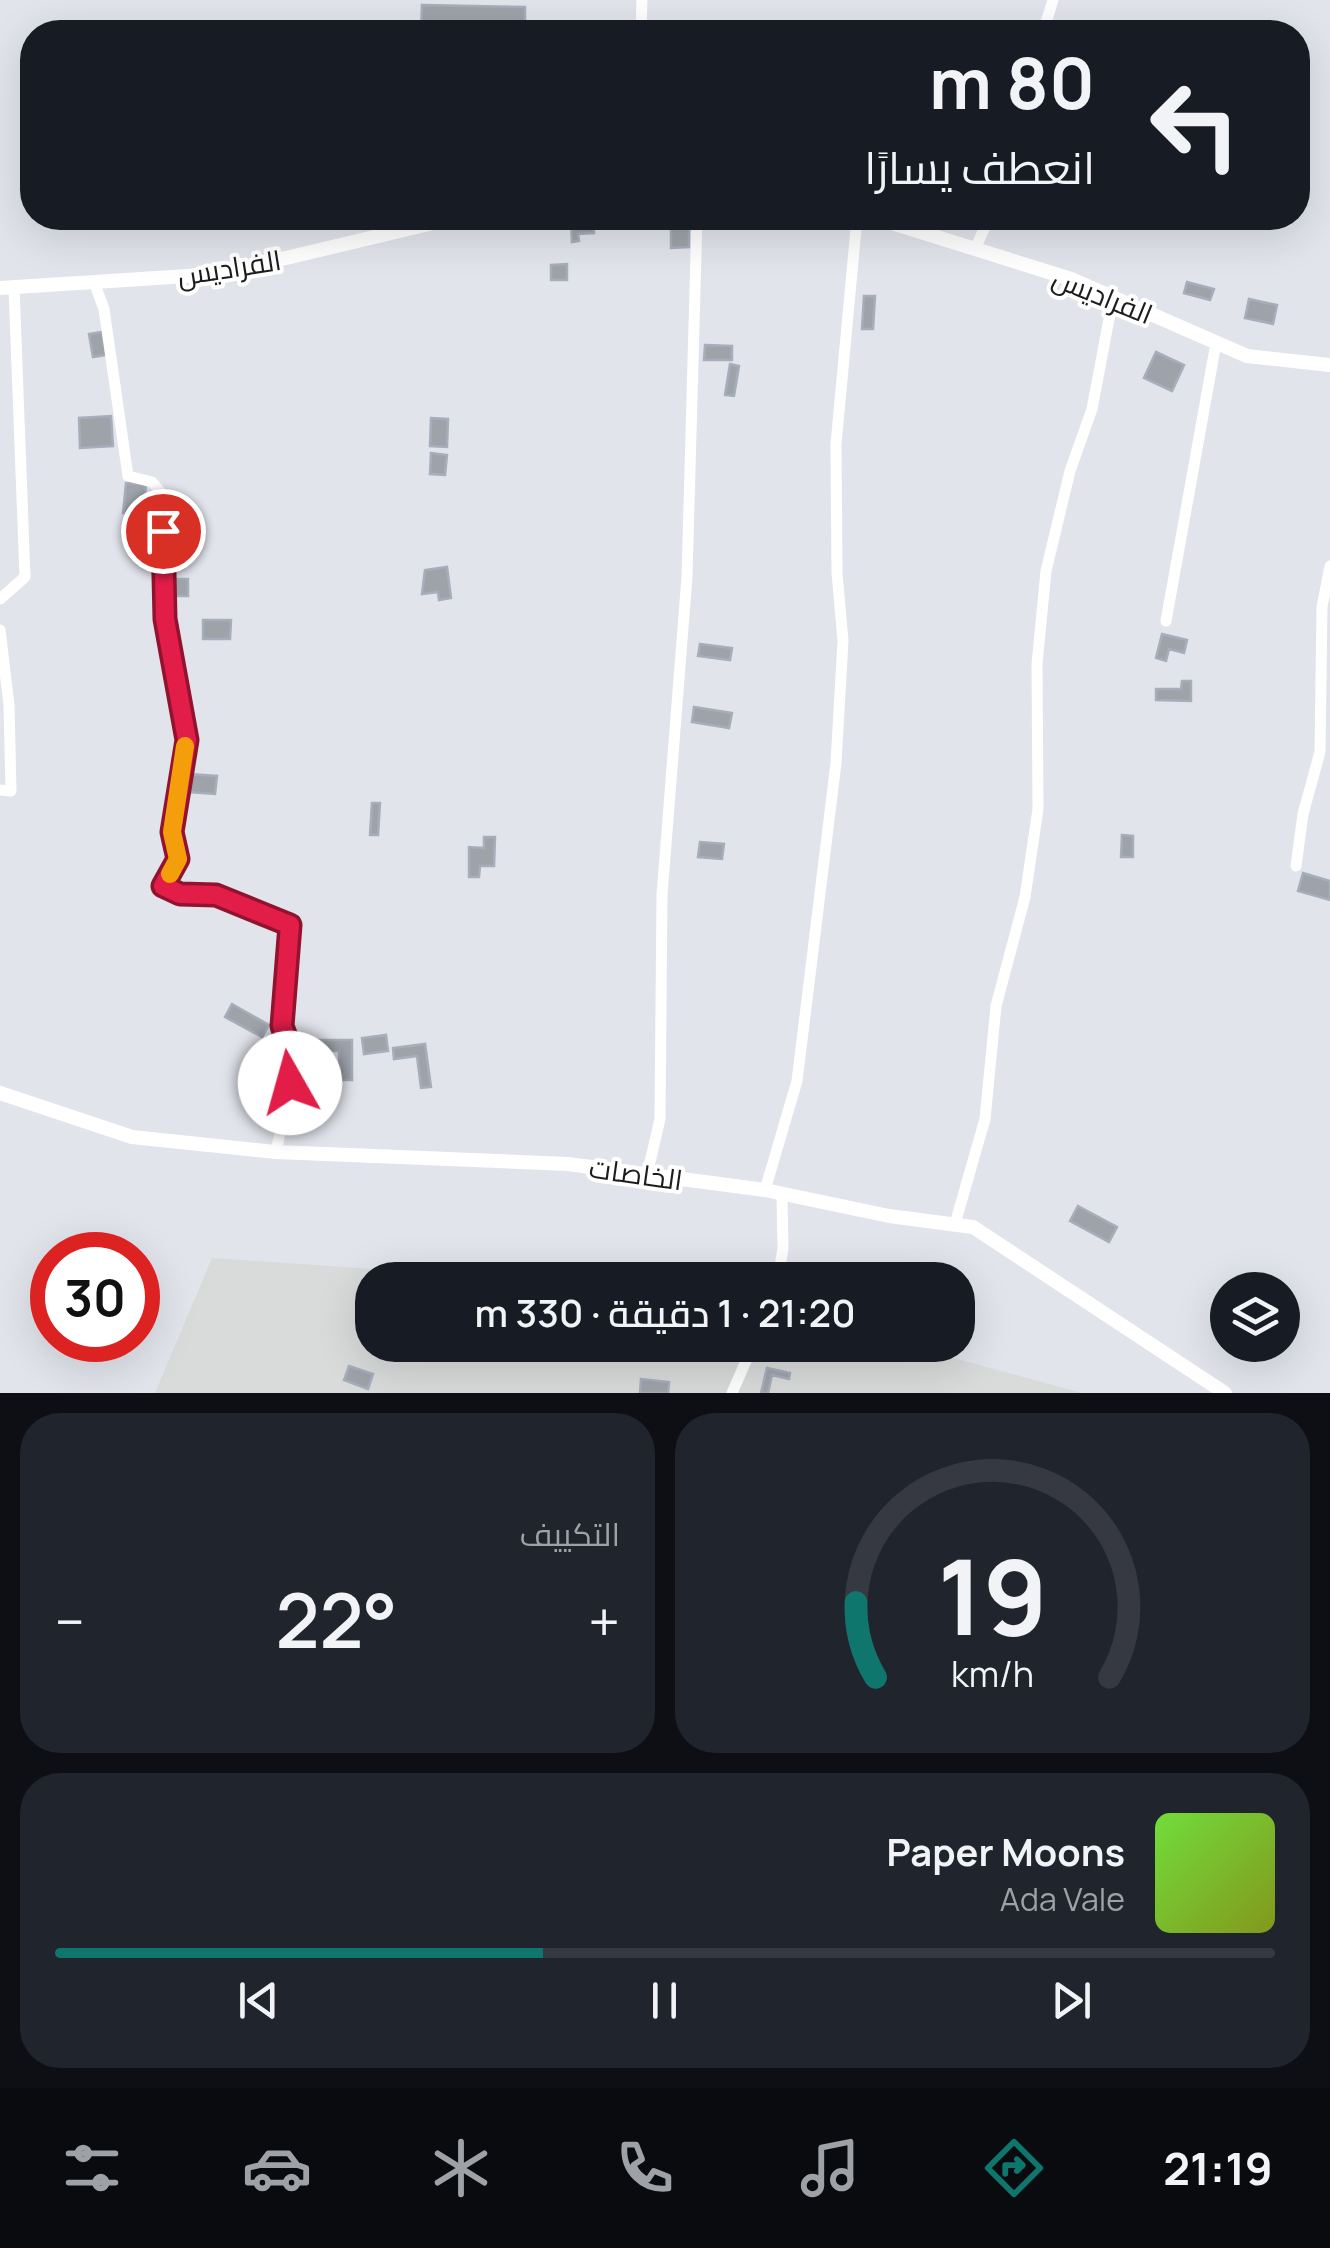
<!DOCTYPE html>
<html lang="ar">
<head>
<meta charset="utf-8">
<style>
	:root { --surface:#171b24; --page:#20242c; --text:#f1f3f6; --muted:#9ea1a6; --line:#363941; --accent:#0f766e }
	body { margin:0; font-family:Manrope,Cairo,sans-serif; background:var(--page); color:var(--text); direction:rtl; height:100vh; display:flex; flex-direction:column; font-size:38px; white-space:nowrap }
	* { box-sizing:border-box; margin:0 }
	p { font-size:32px; color:var(--muted) }
	.icon { flex:none; width:55px; height:55px; fill:none; stroke:currentColor; stroke-width:2; stroke-linecap:round; stroke-linejoin:round }
	.map { position:relative; height:1393px; overflow:hidden; direction:ltr }
	.side { display:flex; flex-direction:column; gap:20px; padding:20px; background:#0d0f14; flex:1 }
	.side>* { flex:none }
	.banner { position:absolute; left:20px; top:20px; width:1290px; height:210px; border-radius:40px; box-shadow:0 10px 40px #0002; direction:rtl; background:#171b24; color:var(--text); overflow:hidden }
	.fabs { position:absolute; left:1210px; top:1272px; display:grid; gap:20px }
	.fabs a { display:grid; place-items:center; width:90px; height:90px; border-radius:50%; background:var(--surface); box-shadow:0 10px 40px #0002; font-size:50px }
	.speed { position:absolute; left:30px; top:1232px; display:flex; gap:20px; font-size:50px; font-weight:700; text-align:center }
	.speed>* { display:grid; place-content:center; width:130px; height:130px; border-radius:50%; background:var(--surface); box-shadow:0 10px 40px #0002; line-height:1 }
	.speed .limit { border:15px solid #d22; background:#fff; color:#111 }
	.pin { position:absolute; display:grid; place-items:center; width:85px; height:85px; color:#fff; margin:-42px; border:5px solid #fff; border-radius:50%; box-shadow:0 2px 10px #0007 }
	.me { position:absolute; width:110px; margin:-55px; rotate:353deg; stroke-linejoin:round; filter:drop-shadow(0 0 8px #0008) }
	.turn { display:flex; align-items:center; gap:35px; height:210px; padding:0 50px; font-size:45px }
	.turn .icon { width:130px; height:130px; stroke-width:2.5 }
	.turn b { display:block; font-size:70px; line-height:85px }
	.big { font-size:75px; font-weight:600; line-height:1.1 }
	.side .tile { flex:1; display:flex; flex-direction:column; justify-content:center; gap:15px; min-width:0; padding:0 35px; border-radius:40px; background:var(--page) }
	.side .dial { align-items:center; gap:0 }
	.dial svg { height:260px; overflow:visible; fill:none; stroke:var(--line); stroke-width:7; stroke-linecap:round; text-anchor:middle }
	.dial text { fill:var(--text); stroke:none }
	.song { display:flex; align-items:center; gap:30px }
	.cover { width:120px; height:120px; border-radius:15px; background:linear-gradient(135deg,hsl(100 70% 55%),hsl(70 70% 35%)) }
	.played { height:10px; border-radius:5px; background:linear-gradient(90deg,var(--accent) 40%,var(--line) 40%) }
	.keys { display:flex; justify-content:space-around; direction:ltr }
	.heat { display:flex; justify-content:space-between; align-items:center; font-size:55px; direction:ltr }
	.side .tiles { flex:1; display:grid; gap:20px; grid-template-columns:1fr 1fr }
	.tile:last-child { grid-column:span 2 }
	.trip { position:absolute; left:355px; top:1262px; width:620px; height:100px; border-radius:40px; background:var(--surface); box-shadow:0 10px 40px #0002; font-weight:600; line-height:100px; text-align:center; direction:rtl }
	.tabs { display:flex; height:160px; justify-content:space-around; align-items:center; background:#090b0e; color:var(--muted) }
	.tabs .icon { width:70px; height:70px }
	.tabs .on { color:var(--accent) }
	.tabs b { font-size:45px; color:var(--text) }
	.map>svg:first-child { display:block }
	.residential { fill:#d9dada }
	.building { fill:#9ea3aa; stroke:#a6aebc; stroke-width:2.5 }
	.lines { fill:none; stroke-linecap:round; stroke-linejoin:round }
	.minor { stroke:#fff; stroke-width:11 }
	.tertiary { stroke:#fff; stroke-width:14 }
	.route-casing { stroke:#92132f; stroke-width:25 }
	.route { stroke:#e11d48; stroke-width:18 }
	.slow { stroke:#f59e0b; stroke-width:18 }
	.labels { text-anchor:middle; dominant-baseline:central; stroke-width:8; stroke-linejoin:round; paint-order:stroke }
	.street-label { font-size:28px; fill:#1c1c1c; stroke:#fff }
</style>
</head>
<body>
<div class="map">
<svg width="1330" height="1393" viewBox="0 0 1330 1393">
	<rect width="100%" height="100%" fill="#e2e4ec"/>
	<path class="residential" d="M212 1258 535 1280H372V1345H906L1082 1393H155Z"/>
	<path class="building" d="M422 5 525 7V32H421Z
		M594 218V233L578 234 579 241 572 242 571 219Z
		M671 222H689V247L671 248Z
		M567 264V280H551V265Z
		M1187 282 1214 289 1210 300 1184 293Z
		M864 296H875L873 329H862Z
		M1249 299 1277 305 1273 324 1245 318Z
		M102 332 106 355 93 357 89 334Z
		M705 345 732 346V360H704Z
		M1156 352 1184 365 1172 391 1144 378Z
		M730 364 739 366 734 396 725 395Z
		M111 416 113 446 80 448 79 418Z
		M431 418 448 419 447 447 430 446Z
		M431 453 447 455 445 475 430 474Z
		M126 483 146 484 144 515 123 513Z
		M447 567 451 598 439 600 438 592 422 594 425 570Z
		M170 579H188V596H170Z
		M203 620H231L230 639H203Z
		M1162 634 1187 640 1184 653 1169 649 1166 661 1156 658Z
		M700 644 732 648 730 660 698 656Z
		M1182 681H1191V701L1156 700V689H1181Z
		M694 707 732 713 729 728 692 722Z
		M190 774 217 776 215 794 189 792Z
		M372 803H380L378 835H370Z
		M1122 835 1133 836V857H1121Z
		M484 837H495L494 866H480L479 877H469V847L484 848Z
		M700 842 724 844 722 859 698 857Z
		M1303 873 1330 881V900L1298 891Z
		M232 1004 269 1025 262 1037 225 1017Z
		M386 1035 388 1051 364 1054 362 1038Z
		M297 1040H352V1080H318V1073H339V1051H297Z
		M425 1044 431 1087 421 1088 417 1056 394 1059 393 1048Z
		M1078 1206 1117 1227 1109 1242 1070 1221Z
		M349 1366 373 1374 368 1389 344 1380Z
		M767 1368 790 1373 789 1379 772 1375 768 1393H761Z
		M641 1379 669 1382 668 1393H640Z"/>
	<g class="lines">
		<path class="minor" d="M641 32 642 0
			M1043 32 1053 0
			M975 249 989 218
			M94 282 104 309 128 476 152 482 162 494 165 619 187 740 175 796 173 832 179 859 163 885 179 894 217 895 289 925 281 1027 290 1049V1083L276 1152
			M0 599 25 577 14 287
			M1166 621 1216 343
			M0 630 9 705 11 791 0 790
			M1296 866 1303 814 1320 752 1322 607 1330 566
			M647 1175 660 1119 662 895 687 577 697 218
			M765 1190 797 1081 836 763 843 641 837 573 836 444 857 218
			M955 1224 985 1119 996 1006 1025 897 1038 809 1037 664 1046 571 1070 471 1092 409 1113 298
			M778 1280 783 1248 782 1197
			M732 1393 753 1345"/>
		<path class="tertiary" d="M876 218 1071 279 1247 356 1330 365
			M0 288 219 274 454 218
			M0 1093 132 1137 276 1152 568 1164 765 1190 889 1216 973 1227 1225 1393"/>
	</g>
	<g class="lines">
		<g class="route-casing">
			<path id="route" d="M163 531 165 619 187 740 172 832 178 859 163 886 180 894 216 895 290 925 282 1026 290 1048V1083"/>
		</g>
		<use href="#route" class="route"/>
		<path class="slow" d="M170 874 178 859 172 832 185 746"/>
	</g>
	<g class="labels">
		<g class="street-label">
			<text transform="translate(229 267) rotate(-9)">الفراديس</text>
			<text transform="translate(1103 295) rotate(22)">الفراديس</text>
			<text transform="translate(636 1173) rotate(8)">الخاصات</text>
		</g>
	</g>
</svg>
<div class="fabs">
<a><svg class="icon" aria-label="layers" viewBox="0 0 24 24"><path d="M12 4l9 5-9 5-9-5zM3 14l9 5 9-5"/></svg></a>
</div>
<div class="speed"><div class="limit">30</div></div>
<div class="pin" style="left:163px;top:531px;background:#d93025"><svg class="icon" aria-label="arrive" viewBox="0 0 24 24"><path d="M6 21V4h12l-3 4 3 4H6"/></svg></div>
<svg class="me" style="left:290px;top:1083px" viewBox="-20 -20 40 40"><circle r="19" fill="#fff"/><path d="M0-13L10 11 0 6-10 11z" fill="#e11d48"/></svg>
<div class="trip">21:20 · 1 دقيقة · 330 m</div>
<div class="banner">
<div class="turn"><svg class="icon" aria-label="left" viewBox="0 0 24 24"><path d="M17 20v-9H6M10 6l-5 5 5 5"/></svg><div><b>80 m</b>انعطف يسارًا</div></div>
</div>
</div>
<section class="side">
<div class="tiles">
<div class="tile dial"><svg viewBox="0 0 100 80">
<path d="M14 69A42 42 0 1 1 86 69"/>
<path d="M14 69A42 42 0 0 1 8 46" stroke="#0f766e"/>
<text x="50" y="56" font-size="32" font-weight="700">19</text>
<text x="50" y="72" font-size="11">km/h</text>
</svg></div>
<div class="tile"><p>التكييف</p>
<div class="heat"><a>−</a><b class="big">22°</b><a>+</a></div>
</div>
<div class="tile">
<div class="song"><i class="cover"></i><div><b>Paper Moons</b><p>Ada Vale</p></div></div>
<div class="played"></div>
<div class="keys"><svg class="icon" aria-label="previous" viewBox="0 0 24 24"><path d="M18 5L8 12l10 7zM5 5v14"/></svg><svg class="icon" aria-label="pause" viewBox="0 0 24 24"><path d="M8 5v14M16 5v14"/></svg><svg class="icon" aria-label="next" viewBox="0 0 24 24"><path d="M6 5l10 7-10 7zM19 5v14"/></svg></div>
</div>
</div>
</section>
<nav class="tabs">
<b>21:19</b>
<svg class="icon on" aria-label="directions" viewBox="0 0 24 24"><path d="M12 3l9 9-9 9-9-9zM9 14v-3h6M13 9l2 2-2 2"/></svg>
<svg class="icon" aria-label="music" viewBox="0 0 24 24"><path d="M9 18V5l10-2v13"/><circle cx="6" cy="18" r="3"/><circle cx="16" cy="16" r="3"/></svg>
<svg class="icon" aria-label="phone" viewBox="0 0 24 24"><path d="M5 4h4l2 5-3 2q2 4 5 5l2-3 5 2v4C11 20 4 13 5 4z"/></svg>
<svg class="icon" aria-label="climate" viewBox="0 0 24 24"><path d="M12 3v18M4 7l16 10M4 17L20 7"/></svg>
<svg class="icon" aria-label="car" viewBox="0 0 24 24"><path d="M5 17H2v-5l4-1 3-4h7l3 4 3 1v5h-3M9 17h6M6 11h13"/><circle cx="7" cy="17" r="2"/><circle cx="17" cy="17" r="2"/></svg>
<svg class="icon" aria-label="filters" viewBox="0 0 24 24"><path d="M4 7h16M4 17h16"/><circle cx="9" cy="7" r="2"/><circle cx="15" cy="17" r="2"/></svg>
</nav>
</body>
</html>
